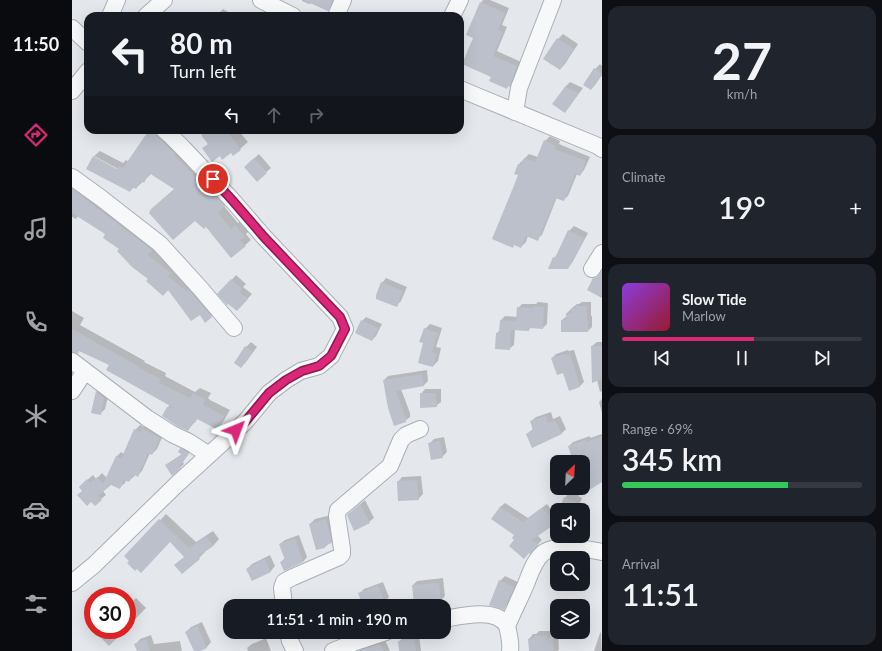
<!DOCTYPE html>
<html lang="en">
<head>
<meta charset="utf-8">
<style>
	:root { --surface:#171b24; --page:#20242c; --text:#f1f3f6; --muted:#9ea1a6; --line:#363941; --accent:#db2777 }
	body { margin:0; font-family:Lato,sans-serif; background:var(--page); color:var(--text); height:100vh; display:flex; flex-direction:column; font-size:15px; white-space:nowrap }
	* { box-sizing:border-box; margin:0 }
	p { font-size:13px; color:var(--muted) }
	.icon { flex:none; width:22px; height:22px; fill:none; stroke:currentColor; stroke-width:2; stroke-linecap:round; stroke-linejoin:round }
	.map { position:relative; flex:1; overflow:hidden }
	.drawer { display:flex; flex-direction:column; gap:6px; padding:6px; background:#0d0f14; width:280px }
	.drawer>* { flex:none }
	.hud { position:absolute; left:12px; top:12px; width:380px; height:122px; border-radius:12px; box-shadow:0 4px 16px #0002; background:#171b24; color:var(--text); overflow:hidden }
	.needle { width:26px; rotate:24deg }
	.controls { position:absolute; left:478px; top:455px; display:grid; gap:8px }
	.controls a { display:grid; place-items:center; width:40px; height:40px; border-radius:8px; background:var(--surface); box-shadow:0 4px 16px #0002; font-size:20px }
	.speed { position:absolute; left:12px; top:587px; display:flex; gap:8px; font-size:20px; font-weight:700; text-align:center }
	.speed>* { display:grid; place-content:center; width:52px; height:52px; border-radius:50%; background:var(--surface); box-shadow:0 4px 16px #0002; line-height:1 }
	.speed .limit { border:6px solid #d22; background:#fff; color:#111 }
	.pin { position:absolute; display:grid; place-items:center; width:34px; height:34px; color:#fff; margin:-17px; border:2px solid #fff; border-radius:50%; box-shadow:0 1px 4px #0007 }
	.me { position:absolute; width:44px; margin:-22px; rotate:44deg; stroke-linejoin:round; filter:drop-shadow(0 0 3px #0008) }
	.turn { display:flex; align-items:center; gap:14px; height:84px; padding:0 20px; font-size:18px }
	.turn .icon { width:52px; height:52px; stroke-width:2.5 }
	.turn b { display:block; font-size:28px; line-height:34px }
	.lanes { display:flex; align-items:center; height:38px; padding:0 20px; background:#0003; justify-content:center; gap:20px; direction:ltr }
	.lanes .off { opacity:.35 }
	.big { font-size:30px; font-weight:600; line-height:1.1 }
	.drawer .card { flex:1; display:flex; flex-direction:column; justify-content:center; gap:6px; min-width:0; padding:0 14px; border-radius:12px; background:var(--page) }
	.drawer .dial { align-items:center; gap:0 }
	.dial b { font-size:52px; line-height:1 }
	.song { display:flex; align-items:center; gap:12px }
	.cover { width:48px; height:48px; border-radius:6px; background:linear-gradient(135deg,hsl(270 70% 55%),hsl(350 70% 35%)) }
	.played { height:4px; border-radius:2px; background:linear-gradient(90deg,var(--accent) 55%,var(--line) 55%) }
	.keys { display:flex; justify-content:space-around; direction:ltr }
	.heat { display:flex; justify-content:space-between; align-items:center; font-size:22px; direction:ltr }
	.charge { height:6px; border-radius:3px; background:linear-gradient(90deg,#34c759 69%,var(--line) 0) }
	.trip { position:absolute; left:151px; top:599px; width:228px; height:40px; border-radius:12px; background:var(--surface); box-shadow:0 4px 16px #0002; font-weight:600; line-height:40px; text-align:center }
	main { display:flex; flex:1; min-height:0 }
	.tab-bar { display:flex; flex-direction:column; width:72px; justify-content:space-around; align-items:center; background:#090b0e; color:var(--muted) }
	.tab-bar .icon { width:28px; height:28px }
	.tab-bar .on { color:var(--accent) }
	.tab-bar b { font-size:18px; color:var(--text) }
	.map>svg:first-child { display:block }
	.shadow { fill:#0003 }
	.building { fill:#bbc0ca }
	.lines { fill:none; stroke-linecap:round; stroke-linejoin:round }
	.minor-casing { stroke:#a9aeb7; stroke-width:18 }
	.minor { stroke:#f7f8fa; stroke-width:16 }
	.route-casing { stroke:#8e194d; stroke-width:10 }
	.route { stroke:#db2777; stroke-width:7 }
</style>
</head>
<body>
<main>
<nav class="tab-bar">
<b>11:50</b>
<svg class="icon on" aria-label="directions" viewBox="0 0 24 24"><path d="M12 3l9 9-9 9-9-9zM9 14v-3h6M13 9l2 2-2 2"/></svg>
<svg class="icon" aria-label="music" viewBox="0 0 24 24"><path d="M9 18V5l10-2v13"/><circle cx="6" cy="18" r="3"/><circle cx="16" cy="16" r="3"/></svg>
<svg class="icon" aria-label="phone" viewBox="0 0 24 24"><path d="M5 4h4l2 5-3 2q2 4 5 5l2-3 5 2v4C11 20 4 13 5 4z"/></svg>
<svg class="icon" aria-label="climate" viewBox="0 0 24 24"><path d="M12 3v18M4 7l16 10M4 17L20 7"/></svg>
<svg class="icon" aria-label="car" viewBox="0 0 24 24"><path d="M5 17H2v-5l4-1 3-4h7l3 4 3 1v5h-3M9 17h6M6 11h13"/><circle cx="7" cy="17" r="2"/><circle cx="17" cy="17" r="2"/></svg>
<svg class="icon" aria-label="filters" viewBox="0 0 24 24"><path d="M4 7h16M4 17h16"/><circle cx="9" cy="7" r="2"/><circle cx="15" cy="17" r="2"/></svg>
</nav>
<div class="map">
<svg width="530" height="651" viewBox="0 0 530 651">
	<rect width="100%" height="100%" fill="#e4e7ec"/>
	<path class="shadow" d="M230 0H264L262 3 256 10 239 3 237 4 230 1Z
		M411 0H418L437 8 430 25 435 27 425 51 449 62 442 81 435 87 420 76 409 3Z
		M198 7 208 16H191L192 13Z
		M151 9 164 16H144Z
		M491 34 506 44 493 64 488 69 473 59 486 39Z
		M528 64 530 66V75L523 85 519 89 512 85 523 69Z
		M498 82 511 88 497 107 492 112 481 104 493 87Z
		M78 130H91L109 147 108 149 136 178 137 177 158 199 152 206 166 223 170 220 178 230 174 234 179 240 159 257 134 226 132 228 123 220 101 238 78 213 80 210 87 203 103 189 79 173 78 175 64 188 62 187 58 191 15 169 22 156V158L49 173 50 171 22 156 28 151 51 163 54 160 57 162Z
		M135 130H166L176 142 161 155 159 152 136 144 130 135Z
		M478 136 488 141 487 144 518 157 512 170 508 175 505 174 496 196 491 200 485 197 470 235 465 239 456 236 454 242 449 247 447 174 444 173 447 164 457 154 466 157 473 141Z
		M187 154 199 168 185 180 178 162Z
		M0 181 85 244 81 249 104 266 145 311 133 321 128 314 97 289 91 295 35 233 6 216 4 219 0 217Z
		M502 226 516 233 500 263 496 268 482 258 485 255 497 231Z
		M164 275 174 284 171 287 180 294 165 310 147 294Z
		M314 278 335 287 329 301 324 306 310 283Z
		M466 302 476 303 475 324 471 328 459 327 457 330 443 329 442 345 437 349 425 333 428 330 429 320 433 316 445 317 446 308 450 304H464Z
		M510 302H519V316H520V327L516 331 490 320 495 316V313L500 308 505 304H507Z
		M0 311 12 318 8 325 73 361 72 362 94 373 93 376 123 392 128 388 139 393 136 398 138 400 158 410 151 422 145 428 126 418 116 430 96 407 98 404 38 365 8 350 0 351Z
		M294 317 310 324 304 336 300 340 290 321Z
		M358 324 370 328 364 347 369 348 366 361 361 366 352 343 353 329Z
		M179 342 185 347 174 362 169 367 163 362 174 347Z
		M525 342H530V391L528 392 525 380 520 346Z
		M496 350V351L502 350 512 382 508 386 498 389 492 372 480 358 484 354Z
		M355 370 356 381 352 385 329 389 338 413V417L333 421 312 380 316 376Z
		M29 387 37 393 33 409 28 414 20 412 25 392Z
		M353 389H369V402L364 406 349 394Z
		M530 399V413L527 402Z
		M479 412 481 419 488 416 494 429 490 433 461 446 455 434 462 428 459 421 464 417Z
		M75 424 92 433 85 449 80 454 78 453 70 471 66 475 64 474 57 481 54 480 53 483 48 487 39 483 31 491 34 495 29 499 11 490 13 482 21 475 24 479 30 473 35 478 44 457 49 452 52 454 63 430 68 425 72 427Z
		M530 434V479L526 483 506 496 510 498 505 510H488L493 498 497 493 503 495 500 488H511V462H505L497 446 501 442 518 436V438Z
		M372 437 375 452 370 457 357 444 362 439Z
		M113 445 120 449 111 462 112 464 100 475 94 465 98 462 110 454 109 449Z
		M349 476 351 494 346 499 326 482 330 477Z
		M293 500 302 518 297 522 281 510Z
		M433 503 456 518 475 504 485 517V520L482 523 465 535 470 540 458 552 443 540 444 535 420 519 428 507Z
		M94 514 124 542 141 531 147 539 141 546 132 551 133 552 127 558 113 556 98 541 59 561 54 556Z
		M259 515 264 538 253 547 238 524 243 519Z
		M227 535 235 557 231 562H209L213 558 208 544 213 540Z
		M198 555 203 566 199 571 180 580 175 569 180 564Z
		M433 576 446 582 436 604 431 609 428 581Z
		M371 578 373 596 368 601 341 585 345 581Z
		M311 582 317 597 312 602 300 606H292L287 594 292 589Z
		M44 593 47 596H41Z
		M64 598 74 608 55 627V605H56Z
		M21 616V629L15 623Z
		M130 622 139 642 135 647 126 651H123L114 632 119 627Z
		M467 631H479V634L486 633 487 650 485 651H458L457 639 461 634H464Z
		M529 632 530 651H522L528 633Z
		M79 635 82 644 108 641 110 651H66L64 644 68 639Z
		M347 635 349 651H328L327 642 331 637Z
		M194 638 199 651H176L175 648 180 644Z
		M313 640 318 651H287L291 647Z"/>
	<path class="building" d="M231 0H261L256 11Z
		M408 2 433 13 426 30 431 32 421 56 445 66 438 87 436 86 435 89 417 81 419 77 390 64 401 38 394 35Z
		M485 38 502 49 488 70 471 59Z
		M522 68 530 74 519 90 511 85Z
		M493 87 507 93 493 113 480 104Z
		M77 130H80L83 132 86 137 103 154 102 155 129 183 130 182 153 206 146 213 159 229 163 225 173 237 168 240 174 246 159 258 134 227 132 229 123 221 101 240 77 213 79 209 102 189 77 173 72 183 69 181 64 189 60 187 58 192 14 169 21 156 45 169 47 166 51 168Z
		M135 130H154L169 150 161 156 159 153 150 160 148 156 140 162 130 148 136 144 129 135Z
		M472 140 484 146 483 149 514 161 508 176 503 174 492 201 483 198 466 241 454 236 449 248 442 245 441 248 420 239 443 183 446 175 442 174 446 164 449 165 452 158 463 162Z
		M182 158 195 173 185 182 172 167Z
		M0 189 80 250 76 255 99 273 96 276 115 291 117 290 140 317 133 323 128 315 119 321 96 290 91 296 74 281 76 279 60 267 45 251 47 249 31 238 33 234 0 213Z
		M496 230 512 238 502 259H501L496 269H476L481 257 483 258Z
		M530 271V298L515 290 521 278 525 277Z
		M159 279 170 289 167 292 176 299 165 311 156 304 155 305 145 294Z
		M309 282 331 291 325 307 304 299V295Z
		M461 306 472 307 471 329 457 328V331L439 330 438 350 423 349 424 333H427L428 320 444 321 445 307 461 308Z
		M504 306H515V320H516V332H489V320H494V313H499V308H504Z
		M289 320 306 328 300 341 283 333Z
		M352 328 366 333 360 352 365 353 361 367 346 363 351 343 347 342Z
		M0 329 68 367 67 368 89 379 87 383 118 398 121 393 133 399 131 405H132L152 416 146 430 125 419 123 423 121 422 116 431 105 426 90 416 95 407 102 408 34 370 37 365 7 351 6 354 0 352Z
		M173 346 181 352 169 368 162 363Z
		M519 346H530V379L520 383Z
		M498 353 508 387 497 391 491 373 485 375 479 358 492 354V355Z
		M350 374 352 386 324 391 334 418V422L322 426 316 408 311 380Z
		M24 391 32 398 29 415 19 413Z
		M348 393H364L365 407 348 408Z
		M474 416 476 423 483 420 490 434 460 448 454 434 461 430 458 421Z
		M70 428 88 438 80 455 76 453 66 477 63 475 62 477 60 476 57 482 52 480 48 489 39 485 26 496 30 500 23 506 19 502 15 506 5 495 10 491 7 487 15 479 18 483 25 477 31 484 44 456 49 459 62 429 68 432Z
		M530 436V482L511 494V462H504L502 457 500 458 496 446 513 440 514 442Z
		M368 441 371 458 359 460 356 443Z
		M108 448 117 453 108 466 109 468 100 476 93 465 110 455 106 452Z
		M345 480 347 500 326 501 325 481Z
		M492 497 506 503 503 510H487Z
		M288 504 298 523 282 531 275 515Z
		M428 507 451 522 468 509H472L483 524 460 540 467 545 458 554 457 553 452 559 437 546 442 540 440 538 442 535 419 519Z
		M87 519 117 548 134 536 141 546 126 557 128 559 110 574 102 565 112 557 98 542 69 573 65 569 63 571 55 563 57 561 52 556Z
		M254 519 260 543 253 545V548L244 550 237 524Z
		M223 538 231 562 212 571 208 562 213 560 207 544Z
		M193 559 199 572 180 581 174 569Z
		M427 580 442 587 432 610 417 605Z
		M367 583 369 602 342 604 340 585Z
		M306 586 313 602 303 606H291L286 593Z
		M55 603 67 615 55 628Z
		M125 626 135 648 128 651H122L113 632Z
		M21 630H53L37 646Z
		M475 635V638L481 637 482 651H457L456 639 462 638V636Z
		M74 639 78 651H65L62 644Z
		M342 639 344 651H327L326 641Z
		M308 644 312 651H287Z"/>
	<g class="lines">
		<g class="minor-casing">
			<path id="minor" d="M189 0 221 16
				M38 16 45 0
				M74 16 92 0
				M264 16 271 0
				M380 16 388 0
				M0 28 16 43
				M388 89 526 146 530 149
				M0 91 16 71
				M443 112 447 88 481 0
				M0 177 29 198 88 244 128 288 162 328
				M520 269 530 253
				M0 361 75 418 100 434 117 442 137 455
				M0 391 13 371
				M0 583 22 565 104 485 173 422 197 393 214 380 229 371 247 366 259 356 273 329 268 317 192 237 161 201 111 148 100 137 92 130
				M212 606 210 588 212 582 219 578 267 557 270 554V549L265 516 266 510 318 466 329 440 334 435 348 429
				M372 619C389 616 425 607 435 626 436 628 436 632 437 635 438 641 439 646 438 651
				M435 626C441 612 448 598 454 584 458 574 462 561 470 554 481 543 516 549 530 552
				M216 632 218 641 223 651
				M261 651 281 643 314 632"/>
		</g>
		<use href="#minor" class="minor"/>
	</g>
	<g class="lines">
		<g class="route-casing">
			<path id="route" d="M141 179 161 201 192 237 268 317 273 329 259 356 247 366 230 371 214 380 197 393 173 422 164 430"/>
		</g>
		<use href="#route" class="route"/>
	</g>
</svg>
<div class="controls">
<a><svg class="needle" viewBox="-14 -14 28 28"><path d="M0-13l5 13h-10z" fill="#e53935"/><path d="M0 13l5-13h-10z" fill="#9ea1a6"/></svg></a>
<a><svg class="icon" aria-label="sound" viewBox="0 0 24 24"><path d="M4 9h4l5-4v14l-5-4H4zM17 9q2 3 0 6"/></svg></a>
<a><svg class="icon" aria-label="search" viewBox="0 0 24 24"><circle cx="10" cy="10" r="6"/><path d="M15 15l6 6"/></svg></a>
<a><svg class="icon" aria-label="layers" viewBox="0 0 24 24"><path d="M12 4l9 5-9 5-9-5zM3 14l9 5 9-5"/></svg></a>
</div>
<div class="speed"><div class="limit">30</div></div>
<div class="pin" style="left:141px;top:179px;background:#d93025"><svg class="icon" aria-label="arrive" viewBox="0 0 24 24"><path d="M6 21V4h12l-3 4 3 4H6"/></svg></div>
<svg class="me" style="left:164px;top:430px" viewBox="-20 -20 40 40"><path d="M0-17L14 15 0 8-14 15z" fill="#db2777" stroke="#fff" stroke-width="4"/></svg>
<div class="trip">11:51 · 1 min · 190 m</div>
<div class="hud">
<div class="turn"><svg class="icon" aria-label="left" viewBox="0 0 24 24"><path d="M17 20v-9H6M10 6l-5 5 5 5"/></svg><div><b>80 m</b>Turn left</div></div>
<div class="lanes"><svg class="icon" aria-label="left" viewBox="0 0 24 24"><path d="M17 20v-9H6M10 6l-5 5 5 5"/></svg><svg class="icon off" aria-label="ahead" viewBox="0 0 24 24"><path d="M12 20V5M6 11l6-6 6 6"/></svg><svg class="icon off" aria-label="right" viewBox="0 0 24 24"><path d="M7 20v-9h11M14 6l5 5-5 5"/></svg></div>
</div>
</div>
<section class="drawer">
<div class="card dial"><b>27</b><p>km/h</p></div>
<div class="card"><p>Climate</p>
<div class="heat"><a>−</a><b class="big">19°</b><a>+</a></div>
</div>
<div class="card">
<div class="song"><i class="cover"></i><div><b>Slow Tide</b><p>Marlow</p></div></div>
<div class="played"></div>
<div class="keys"><svg class="icon" aria-label="previous" viewBox="0 0 24 24"><path d="M18 5L8 12l10 7zM5 5v14"/></svg><svg class="icon" aria-label="pause" viewBox="0 0 24 24"><path d="M8 5v14M16 5v14"/></svg><svg class="icon" aria-label="next" viewBox="0 0 24 24"><path d="M6 5l10 7-10 7zM19 5v14"/></svg></div>
</div>
<div class="card"><p>Range · 69%</p><b class="big">345 km</b><div class="charge"></div></div>
<div class="card"><p>Arrival</p><b class="big">11:51</b></div>
</section>
</main>
</body>
</html>
